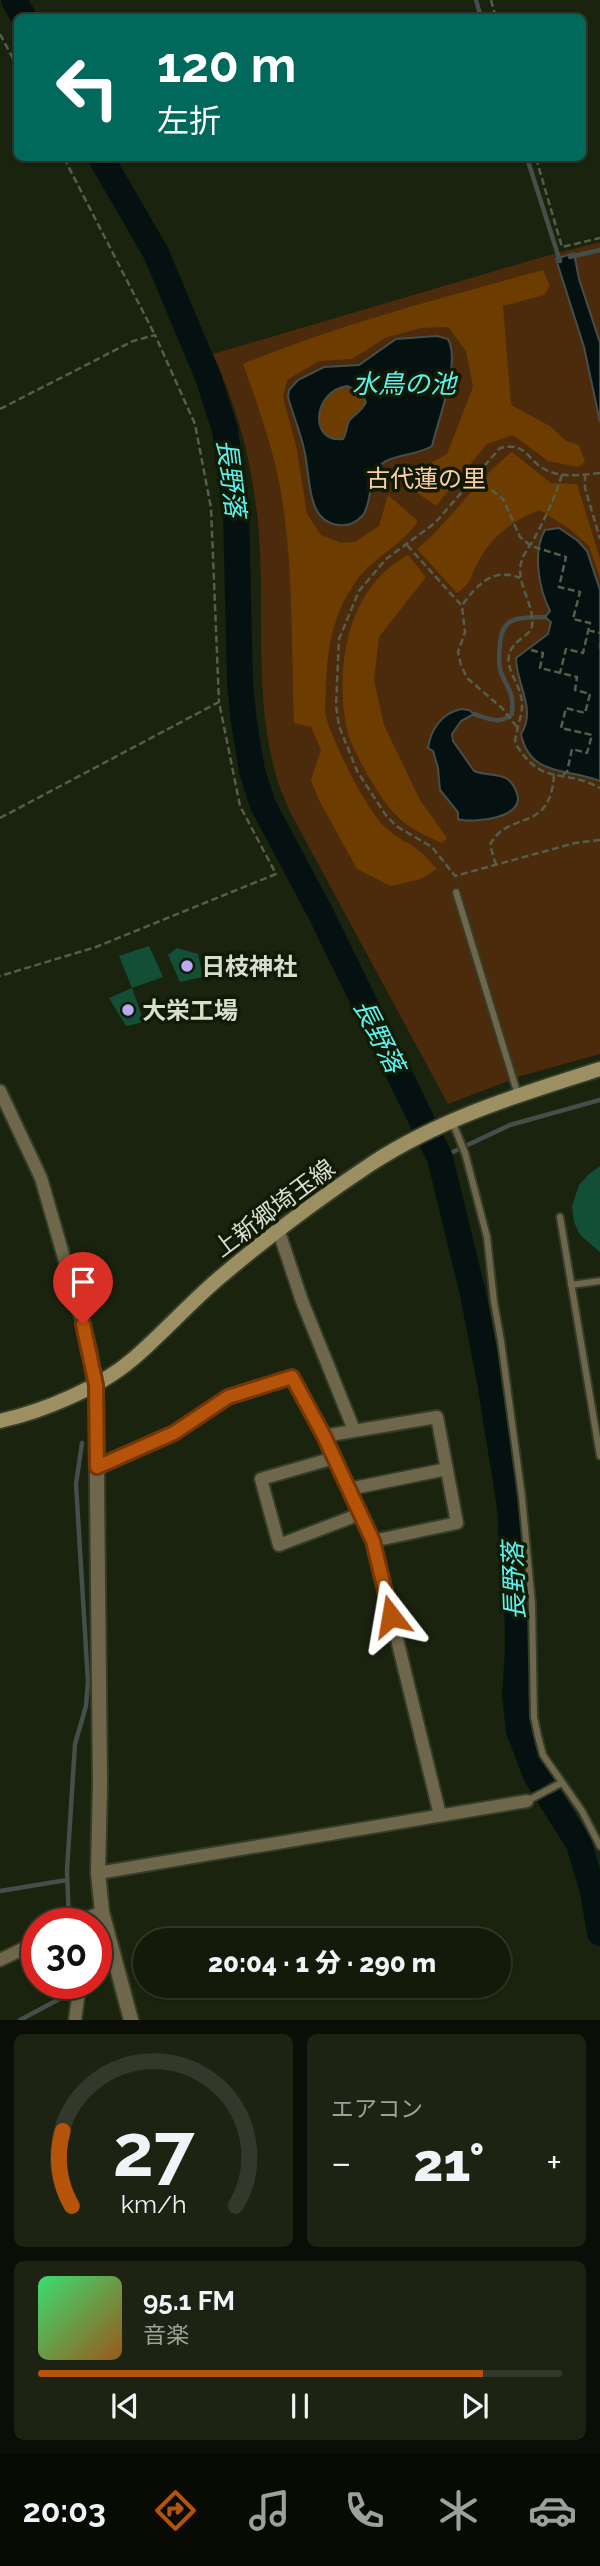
<!DOCTYPE html>
<html lang="ja">
<head>
<meta charset="utf-8">
<style>
	:root { --surface:#141a0a; --page:#1d2313; --text:#f1f3f6; --muted:#9da19c; --line:#33382b; --accent:#b45309 }
	body { margin:0; font-family:Raleway,"Noto Sans JP",sans-serif; background:var(--page); color:var(--text); height:100vh; display:flex; flex-direction:column; font-size:26px; white-space:nowrap }
	* { box-sizing:border-box; margin:0 }
	p { font-size:23px; color:var(--muted) }
	.icon { flex:none; width:38px; height:38px; fill:none; stroke:currentColor; stroke-width:2; stroke-linecap:round; stroke-linejoin:round }
	.map { position:relative; height:2020px; overflow:hidden }
	.drawer { display:flex; flex-direction:column; gap:14px; padding:14px; background:#0b0e06; flex:1 }
	.drawer>* { flex:none }
	.banner { position:absolute; left:14px; top:14px; width:572px; height:147px; border-radius:10px; box-shadow:0 2px 5px #0004,0 0 0 2px var(--line); background:#00695c; color:#fff; overflow:hidden }
	.speed { position:absolute; left:21px; top:1908px; display:flex; gap:14px; font-size:35px; font-weight:700; text-align:center }
	.speed>* { display:grid; place-content:center; width:91px; height:91px; border-radius:50%; background:var(--surface); box-shadow:0 2px 5px #0004,0 0 0 2px var(--line); line-height:1 }
	.speed .limit { border:10px solid #d22; background:#fff; color:#111 }
	.pin { position:absolute; display:grid; place-items:center; width:60px; height:60px; color:#fff; margin:-72px -30px; border-radius:50% 50% 50% 0; rotate:-45deg; box-shadow:0 0 7px #0007 }
	.pin .icon { rotate:45deg }
	.me { position:absolute; width:77px; margin:-38px; rotate:346deg; stroke-linejoin:round; filter:drop-shadow(0 0 5px #0008) }
	.turn { display:flex; align-items:center; gap:24px; height:147px; padding:0 28px; font-size:32px }
	.turn .icon { width:91px; height:91px; stroke-width:2.5 }
	.turn b { display:block; font-size:49px; line-height:60px }
	.big { font-size:52px; font-weight:800; line-height:1.1 }
	.drawer .card { flex:1; display:flex; flex-direction:column; justify-content:center; gap:10px; min-width:0; padding:0 24px; border-radius:10px; background:var(--page) }
	.drawer .dial { align-items:center; gap:0 }
	.dial svg { height:182px; overflow:visible; fill:none; stroke:var(--line); stroke-width:7; stroke-linecap:round; text-anchor:middle }
	.dial text { fill:var(--text); stroke:none }
	.song { display:flex; align-items:center; gap:21px }
	.cover { width:84px; height:84px; border-radius:10px; background:linear-gradient(135deg,hsl(140 70% 55%),hsl(30 70% 35%)) }
	.played { height:7px; border-radius:4px; background:linear-gradient(90deg,var(--accent) 85%,var(--line) 85%) }
	.keys { display:flex; justify-content:space-around; direction:ltr }
	.heat { display:flex; justify-content:space-between; align-items:center; font-size:38px; direction:ltr }
	.drawer .tiles { flex:1; display:grid; gap:14px; grid-template-columns:1fr 1fr }
	.card:last-child { grid-column:span 2 }
	.trip { position:absolute; left:133px; top:1928px; width:378px; height:70px; border-radius:35px; background:var(--surface); box-shadow:0 2px 5px #0004,0 0 0 2px var(--line); font-weight:800; line-height:70px; text-align:center }
	.menu { display:flex; height:112px; justify-content:space-around; align-items:center; background:#080a04; color:var(--muted) }
	.menu .icon { width:49px; height:49px }
	.menu .selected { color:var(--accent) }
	.menu b { font-size:32px; color:var(--text) }
	.map>svg:first-child { display:block }
	.green { fill:#4b2b0c }
	.forest { fill:#6d3c01 }
	.water { fill:#051111; stroke:#444f4b; stroke-width:2; fill-rule:evenodd }
	.lines { fill:none; stroke-linecap:round; stroke-linejoin:round }
	.stream { stroke:#444f4b; stroke-width:4.5 }
	.river { stroke:#051111; stroke-width:26 }
	.building { fill:#134f36 }
	.service-casing { stroke:#353d29; stroke-width:10 }
	.minor-casing { stroke:#353d29; stroke-width:16 }
	.tertiary-casing { stroke:#353d29; stroke-width:18 }
	.secondary-casing { stroke:#353d29; stroke-width:18 }
	.path { stroke:#555e4b; stroke-width:2.5; stroke-dasharray:7 3.5; stroke-linecap:butt }
	.service { stroke:#6f674b; stroke-width:6 }
	.minor { stroke:#6f674b; stroke-width:12 }
	.tertiary { stroke:#6f674b; stroke-width:14 }
	.secondary { stroke:#9c9063; stroke-width:14 }
	.route-casing { stroke:#753606; stroke-width:18 }
	.route { stroke:#b45309; stroke-width:12 }
	.poi-dot { fill:#baaaf6; stroke:#111a05; stroke-width:2.5 }
	.labels { text-anchor:middle; dominant-baseline:central; stroke-width:7; stroke-linejoin:round; paint-order:stroke }
	.park-label { font-size:24px; fill:#fdcea7; stroke:#111a05 }
	.poi-label { font-size:24px; font-weight:bold; fill:#d8dfd1; stroke:#111a05; text-anchor:start }
	.street-label { font-size:24px; fill:#d8dfd1; stroke:#111a05 }
	.water-label { font-size:26px; font-style:italic; fill:#5ef0ee; stroke:#111a05 }
</style>
</head>
<body>
<div class="map">
<svg width="600" height="2020" viewBox="0 0 600 2020">
	<rect width="100%" height="100%" fill="#1a230e"/>
	<path class="green" d="M600 242V1054L521 1076 448 1104 289 810C285 799 279 787 276 775 252 691 267 600 257 513 250 454 237 408 213 354L546 256Z"/>
	<path class="forest" d="M543 270 550 286 544 295 503 306 511 405 550 426 566 441 579 445 585 462 578 467 548 461 513 435 487 444 436 506 416 492 429 464 447 454 473 387 466 351 448 327 421 328 385 338 352 359 319 361 287 380 283 397 297 450 307 514 321 535 341 543 355 542 379 526 388 495 418 521C404 544 371 558 354 584 331 619 327 650 326 691 326 699 324 709 326 717 334 744 362 800 380 822 390 834 402 839 414 847 423 852 430 862 437 869L421 879 391 886 357 869 319 800 311 780 321 750 311 727 294 723C291 646 294 569 281 492 273 447 258 406 243 364 340 324 442 298 543 270Z
		M347 386 361 392 366 402C362 411 354 414 350 421 346 426 346 433 343 439 310 444 312 391 347 386Z
		M512 452 551 483 577 484 600 559V578L589 546 571 530 540 510C514 519 491 537 478 562 470 577 472 583 457 593L417 549C452 520 476 480 512 452Z
		M408 555 426 577 379 637 374 680 384 725 420 800 447 838 442 843C426 836 408 828 396 815 381 801 349 746 346 726 335 664 348 587 408 555Z"/>
	<path class="water" d="M574 253 579 279 600 343V422L584 347 556 259Z
		M437 336 448 339C461 362 438 420 432 446 417 455 400 454 386 461 366 472 374 499 363 515 357 522 348 526 339 525 305 522 311 475 304 449 300 431 293 415 288 397L289 390 298 380 324 367 359 365 396 339ZM347 386 361 392 366 402C362 412 354 414 349 421 346 427 347 433 343 439 309 444 312 391 347 386Z
		M559 528 578 541 587 551 600 590V781C567 768 530 777 521 734 537 709 516 684 516 658L548 634 551 622 545 617 550 611C539 589 532 552 545 530Z
		M461 709 469 710 474 714 461 721 452 734 453 741 474 771C484 775 497 774 506 778 511 781 514 786 516 791 529 818 473 824 458 819V812L440 790 438 768 433 751 428 748C431 729 442 713 461 709Z"/>
	<g class="lines">
		<path class="stream" d="M476 0 481 18
			M527 158 560 261
			M570 257 600 250
			M474 714C490 719 498 725 512 714 514 689 508 692 501 672 498 663 499 653 500 644 502 614 522 618 545 617
			M440 1158 510 1125 600 1100
			M0 1891 67 1880
			M69 1923 67 1870 75 1744 86 1706 88 1682 76 1484 82 1443
			M20 2020 65 1996 69 1983"/>
		<path class="river" d="M14 0 24 18
			M101 158 156 253 208 377 225 430 236 511 240 683 244 722 252 771 263 805 321 914 440 1158 473 1294 490 1382 510 1507 514 1575 517 1581 518 1649 515 1695 519 1731 536 1775 579 1844 593 1891 600 1933"/>
	</g>
	<path class="building" d="M149 946 163 977 132 988 119 956Z
		M177 948 198 954 203 977 180 982 168 955Z
		M132 988 144 1022 126 1026 109 998Z
		M600 1166V1252L580 1235 574 1222 572 1206 579 1185 589 1174Z"/>
	<g class="lines">
		<g class="service-casing">
			<path id="service" d="M456 892 518 1095
				M452 1121 465 1153 487 1237 494 1302 501 1341 522 1497 532 1604 534 1717 538 1736 543 1755 582 1811 600 1846
				M560 1217 600 1456
				M571 1285 600 1281
				M527 1801 561 1783"/>
		</g>
		<g class="minor-casing">
			<path id="minor" d="M0 1091 41 1178 90 1348 96 1385
				M279 1232 302 1301 354 1430
				M324 1436 373 1541 440 1815
				M334 1458 261 1479 279 1545 360 1514
				M97 1467 174 1433 228 1397 292 1377 324 1436 437 1417 457 1523 373 1541
				M349 1489 447 1469
				M98 1873 527 1801
				M75 1923 102 1912
				M0 1960 37 1942
				M75 2020 80 1983"/>
		</g>
		<g class="tertiary-casing">
			<path id="tertiary" d="M96 1385 100 1784 98 1873 102 1912 131 2020"/>
		</g>
		<g class="secondary-casing">
			<path id="secondary" d="M0 1421C44 1411 99 1388 133 1359 163 1333 189 1304 218 1279 264 1240 321 1197 371 1164 441 1118 521 1094 600 1069"/>
		</g>
		<path class="path" d="M491 0 496 18
			M0 34 18 68
			M64 158 155 335
			M536 158 562 247 600 238
			M0 409 133 341 155 335 195 424 211 508 219 702
			M600 473C582 475 562 478 546 470 525 459 528 442 500 448L435 523 386 559 359 591 339 639 336 706 339 726 357 771 385 814 396 826 432 847 455 876 575 843 600 840
			M585 474V488L600 539
			M562 475C555 496 547 515 536 535 532 544 523 553 521 563 516 584 535 605 532 626 531 636 512 640 509 655 506 669 518 682 521 696 525 712 516 727 515 743 543 788 561 767 600 788
			M475 477 503 499 520 537 531 546 566 557 559 587 580 592 573 619 590 623 583 653 566 649 560 673
			M407 545 462 606 465 632 458 652 461 665 467 678 502 708 517 727
			M463 604C477 585 493 567 520 578
			M588 630 600 633
			M600 643V649
			M531 650 543 653 540 668 577 677 575 690 590 694 585 713 566 708 561 728 592 735 587 753 572 749 567 772 562 775
			M0 818 219 702 240 806 276 874 96 947 0 976
			M496 865 490 845C508 809 550 835 554 775"/>
		<use href="#service" class="service"/>
		<use href="#minor" class="minor"/>
		<use href="#tertiary" class="tertiary"/>
		<use href="#secondary" class="secondary"/>
	</g>
	<g class="lines">
		<g class="route-casing">
			<path id="route" d="M83 1324 96 1385 97 1467 174 1433 228 1397 292 1377 324 1436 373 1541 391 1616"/>
		</g>
		<use href="#route" class="route"/>
	</g>
	<g class="poi-dot">
		<circle cx="187" cy="966" r="7"/>
		<circle cx="128" cy="1010" r="7"/>
	</g>
	<g class="labels">
		<g class="park-label">
			<text x="426" y="478">古代蓮の里</text>
		</g>
		<g class="poi-label">
			<text x="201" y="966">日枝神社</text>
			<text x="142" y="1010">大栄工場</text>
		</g>
		<g class="street-label">
			<text transform="translate(274 1208) rotate(-37)">上新郷埼玉線</text>
		</g>
		<g class="water-label">
			<text x="404" y="384">水鳥の池</text>
			<text transform="translate(231 478) rotate(83)">長野落</text>
			<text transform="translate(379 1036) rotate(63)">長野落</text>
			<text transform="translate(514 1581) rotate(-92)">長野落</text>
		</g>
	</g>
</svg>
<div class="speed"><div class="limit">30</div></div>
<div class="pin" style="left:83px;top:1324px;background:#d93025"><svg class="icon" aria-label="arrive" viewBox="0 0 24 24"><path d="M6 21V4h12l-3 4 3 4H6"/></svg></div>
<svg class="me" style="left:391px;top:1616px" viewBox="-20 -20 40 40"><path d="M0-17L14 15 0 8-14 15z" fill="#b45309" stroke="#fff" stroke-width="4"/></svg>
<div class="trip">20:04 · 1 分 · 290 m</div>
<div class="banner">
<div class="turn"><svg class="icon" aria-label="left" viewBox="0 0 24 24"><path d="M17 20v-9H6M10 6l-5 5 5 5"/></svg><div><b>120 m</b>左折</div></div>
</div>
</div>
<section class="drawer">
<div class="tiles">
<div class="card dial"><svg viewBox="0 0 100 80">
<path d="M14 69A42 42 0 1 1 86 69"/>
<path d="M14 69A42 42 0 0 1 10 36" stroke="#b45309"/>
<text x="50" y="56" font-size="32" font-weight="700">27</text>
<text x="50" y="72" font-size="11">km/h</text>
</svg></div>
<div class="card"><p>エアコン</p>
<div class="heat"><a>−</a><b class="big">21°</b><a>+</a></div>
</div>
<div class="card">
<div class="song"><i class="cover"></i><div><b>95.1 FM</b><p>音楽</p></div></div>
<div class="played"></div>
<div class="keys"><svg class="icon" aria-label="previous" viewBox="0 0 24 24"><path d="M18 5L8 12l10 7zM5 5v14"/></svg><svg class="icon" aria-label="pause" viewBox="0 0 24 24"><path d="M8 5v14M16 5v14"/></svg><svg class="icon" aria-label="next" viewBox="0 0 24 24"><path d="M6 5l10 7-10 7zM19 5v14"/></svg></div>
</div>
</div>
</section>
<nav class="menu">
<b>20:03</b>
<svg class="icon selected" aria-label="directions" viewBox="0 0 24 24"><path d="M12 3l9 9-9 9-9-9zM9 14v-3h6M13 9l2 2-2 2"/></svg>
<svg class="icon" aria-label="music" viewBox="0 0 24 24"><path d="M9 18V5l10-2v13"/><circle cx="6" cy="18" r="3"/><circle cx="16" cy="16" r="3"/></svg>
<svg class="icon" aria-label="phone" viewBox="0 0 24 24"><path d="M5 4h4l2 5-3 2q2 4 5 5l2-3 5 2v4C11 20 4 13 5 4z"/></svg>
<svg class="icon" aria-label="climate" viewBox="0 0 24 24"><path d="M12 3v18M4 7l16 10M4 17L20 7"/></svg>
<svg class="icon" aria-label="car" viewBox="0 0 24 24"><path d="M5 17H2v-5l4-1 3-4h7l3 4 3 1v5h-3M9 17h6M6 11h13"/><circle cx="7" cy="17" r="2"/><circle cx="17" cy="17" r="2"/></svg>
</nav>
</body>
</html>
